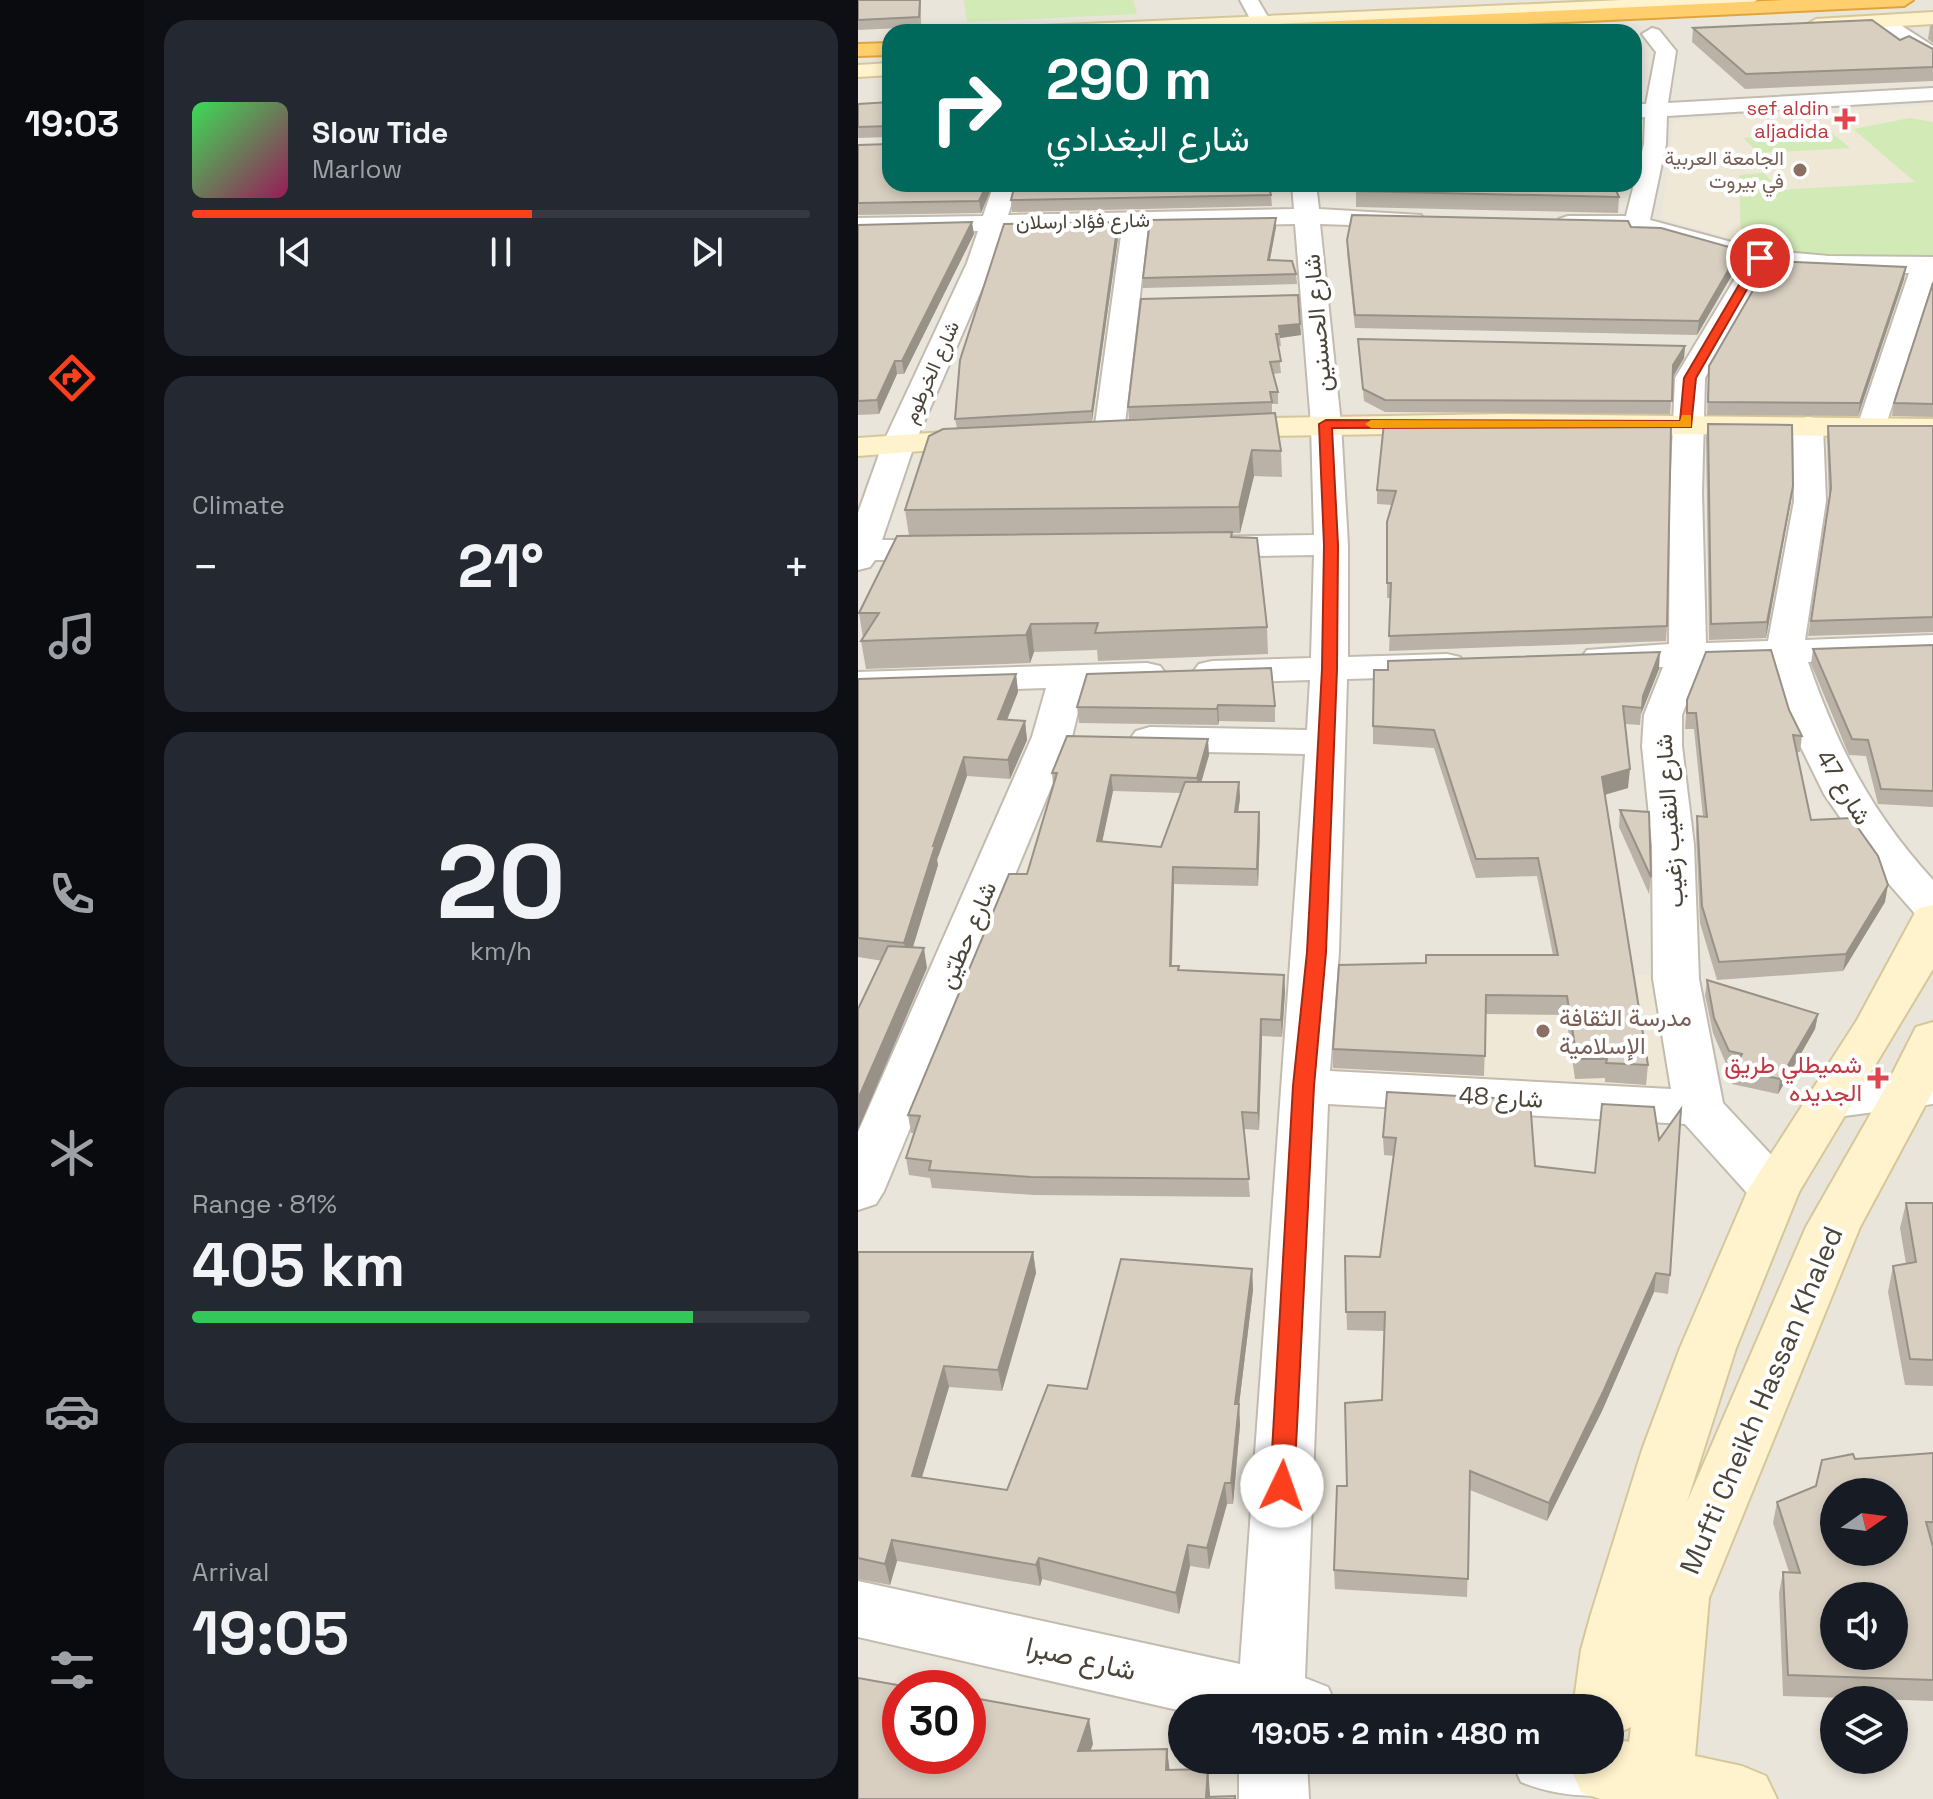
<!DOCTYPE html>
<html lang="en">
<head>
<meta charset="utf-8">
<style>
	:root { --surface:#171b24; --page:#242831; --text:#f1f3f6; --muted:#9ea1a6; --line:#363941; --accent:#fc3f1d }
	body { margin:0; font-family:"Space Grotesk",Vazirmatn,sans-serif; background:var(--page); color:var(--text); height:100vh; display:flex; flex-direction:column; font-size:30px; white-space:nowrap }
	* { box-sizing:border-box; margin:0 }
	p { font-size:26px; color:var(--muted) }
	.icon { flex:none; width:44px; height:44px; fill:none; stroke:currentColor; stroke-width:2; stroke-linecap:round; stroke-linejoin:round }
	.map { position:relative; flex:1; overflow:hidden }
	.side { display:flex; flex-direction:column; gap:20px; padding:20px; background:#0d0f14; width:714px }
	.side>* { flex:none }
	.banner { position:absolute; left:24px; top:24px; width:760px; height:168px; border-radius:24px; box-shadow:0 4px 12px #0003; background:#00695c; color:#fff; overflow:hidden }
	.needle { width:52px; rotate:76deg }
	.fabs { position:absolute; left:962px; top:1478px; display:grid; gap:16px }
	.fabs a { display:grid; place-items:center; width:88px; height:88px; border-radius:50%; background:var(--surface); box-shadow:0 4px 12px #0003; font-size:40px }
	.speed { position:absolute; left:24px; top:1670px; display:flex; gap:16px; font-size:40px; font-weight:700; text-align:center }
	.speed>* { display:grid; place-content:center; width:104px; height:104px; border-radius:50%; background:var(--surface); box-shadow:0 4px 12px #0003; line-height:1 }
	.speed .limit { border:12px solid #d22; background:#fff; color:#111 }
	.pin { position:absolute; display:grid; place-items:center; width:68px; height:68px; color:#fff; margin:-34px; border:4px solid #fff; border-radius:50%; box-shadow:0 2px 8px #0007 }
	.me { position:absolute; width:88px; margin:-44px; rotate:3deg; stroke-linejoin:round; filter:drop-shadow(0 0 6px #0008) }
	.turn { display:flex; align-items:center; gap:28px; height:168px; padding:0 32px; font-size:36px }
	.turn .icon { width:104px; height:104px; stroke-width:2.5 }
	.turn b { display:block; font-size:56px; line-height:68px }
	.big { font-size:60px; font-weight:600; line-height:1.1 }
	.side .tile { flex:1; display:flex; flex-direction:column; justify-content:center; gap:12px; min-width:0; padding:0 28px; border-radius:24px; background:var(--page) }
	.side .dial { align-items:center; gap:0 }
	.dial b { font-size:104px; line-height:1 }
	.song { display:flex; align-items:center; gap:24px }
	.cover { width:96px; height:96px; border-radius:12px; background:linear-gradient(135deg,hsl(130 70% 55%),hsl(330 70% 35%)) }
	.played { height:8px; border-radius:4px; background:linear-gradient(90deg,var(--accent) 55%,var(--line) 55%) }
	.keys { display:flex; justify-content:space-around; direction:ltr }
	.heat { display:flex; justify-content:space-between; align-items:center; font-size:44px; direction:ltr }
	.charge { height:12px; border-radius:6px; background:linear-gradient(90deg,#34c759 81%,var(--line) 0) }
	.trip { position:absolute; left:310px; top:1694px; width:456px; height:80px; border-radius:40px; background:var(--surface); box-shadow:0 4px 12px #0003; font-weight:600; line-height:80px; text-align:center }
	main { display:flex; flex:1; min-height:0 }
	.menu { display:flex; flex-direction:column; width:144px; justify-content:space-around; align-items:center; background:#090b0e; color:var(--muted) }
	.menu .icon { width:56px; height:56px }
	.menu .current { color:var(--accent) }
	.menu b { font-size:36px; color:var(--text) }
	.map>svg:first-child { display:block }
	.residential { fill:#eae5da; fill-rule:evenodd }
	.education { fill:#efe8d6 }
	.green { fill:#d2eab5 }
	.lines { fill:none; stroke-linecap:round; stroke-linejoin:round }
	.street-casing { stroke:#c2bbae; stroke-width:4 }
	.secondary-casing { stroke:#d6c79b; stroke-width:4 }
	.highway-casing { stroke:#e0a43c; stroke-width:4 }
	.street { fill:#fff; fill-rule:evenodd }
	.secondary { fill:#fff3cd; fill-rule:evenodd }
	.highway { fill:#ffcf6e; fill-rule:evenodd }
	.wall { fill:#bab2a6; fill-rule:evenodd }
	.shaded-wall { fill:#979187 }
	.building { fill:#d8cfc1; stroke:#979187; stroke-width:2; fill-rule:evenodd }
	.route { fill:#fc3f1d; stroke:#a42913; stroke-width:2 }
	.slow { fill:#f59e0b }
	.health-dot { fill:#e0444e; stroke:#fff; stroke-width:3 }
	.education-dot { fill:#8d6e63; stroke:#fff; stroke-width:3 }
	.labels { text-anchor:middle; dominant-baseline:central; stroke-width:8; stroke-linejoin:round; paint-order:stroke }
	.far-health-label { font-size:20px; fill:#be3a42; stroke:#fff; text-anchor:end }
	.far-education-label { font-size:20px; fill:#785e54; stroke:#fff; text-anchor:end }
	.far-street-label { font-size:20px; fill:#4b4439; stroke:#fff }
	.street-label { font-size:24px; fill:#4b4439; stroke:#fff }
	.education-label { font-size:24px; fill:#785e54; stroke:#fff; text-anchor:start }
	.health-label { font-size:24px; fill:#be3a42; stroke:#fff; text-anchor:end }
	.near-street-label { font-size:28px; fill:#4b4439; stroke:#fff }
</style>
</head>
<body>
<main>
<nav class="menu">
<b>19:03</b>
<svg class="icon current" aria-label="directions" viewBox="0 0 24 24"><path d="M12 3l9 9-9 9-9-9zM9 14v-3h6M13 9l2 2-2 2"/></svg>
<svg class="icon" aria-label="music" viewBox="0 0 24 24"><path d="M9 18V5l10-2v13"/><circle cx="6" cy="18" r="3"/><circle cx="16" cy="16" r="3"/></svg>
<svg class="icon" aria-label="phone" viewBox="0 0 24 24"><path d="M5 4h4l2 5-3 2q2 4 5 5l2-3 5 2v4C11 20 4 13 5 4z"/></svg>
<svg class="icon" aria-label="climate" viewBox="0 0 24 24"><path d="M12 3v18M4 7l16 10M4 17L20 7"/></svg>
<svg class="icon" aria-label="car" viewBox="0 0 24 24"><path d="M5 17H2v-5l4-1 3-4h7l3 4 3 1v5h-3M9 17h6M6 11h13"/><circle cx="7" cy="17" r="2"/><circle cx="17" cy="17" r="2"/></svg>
<svg class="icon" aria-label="filters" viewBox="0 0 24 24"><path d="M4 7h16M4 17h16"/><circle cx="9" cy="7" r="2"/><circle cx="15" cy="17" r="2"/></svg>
</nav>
<section class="side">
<div class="tile">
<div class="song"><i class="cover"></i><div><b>Slow Tide</b><p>Marlow</p></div></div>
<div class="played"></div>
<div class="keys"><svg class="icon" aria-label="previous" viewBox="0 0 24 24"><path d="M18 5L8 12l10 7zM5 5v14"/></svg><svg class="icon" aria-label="pause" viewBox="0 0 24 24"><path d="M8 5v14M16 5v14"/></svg><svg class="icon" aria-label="next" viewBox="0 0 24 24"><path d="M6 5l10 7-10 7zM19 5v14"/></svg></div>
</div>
<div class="tile"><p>Climate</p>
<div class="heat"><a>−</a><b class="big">21°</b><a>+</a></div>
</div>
<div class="tile dial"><b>20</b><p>km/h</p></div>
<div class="tile"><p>Range · 81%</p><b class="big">405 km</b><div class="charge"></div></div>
<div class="tile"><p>Arrival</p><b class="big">19:05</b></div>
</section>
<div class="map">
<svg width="1075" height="1799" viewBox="0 0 1075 1799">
	<rect width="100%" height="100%" fill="#f6f3ec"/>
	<path class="residential" d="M0 0H1075V1799H0ZM32 32H776V184H32ZM976 1492H1036V1552H976ZM976 1596H1036V1656H976ZM42 1688H110V1756H42ZM976 1700H1036V1760H976ZM324 1708H752V1760H324Z"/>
	<path class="education" d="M1075 105V258L932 255 803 218 816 121Z
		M551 971 805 975 829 1099 556 1087Z"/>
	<path class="green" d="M106 0H275L279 14 109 22Z
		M1052 118 1075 122V258L932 255 883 241 881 175 906 173 922 190 1057 182 995 129Z
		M974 133 992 148 901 153 885 138Z"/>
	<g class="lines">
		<g class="street-casing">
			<path id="street" d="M382 0H400L413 22 410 26H396Z
				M1027 15 1075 46V61L1068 59 1020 25 1017 21Z
				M794 28 801 30 818 51 810 103 1075 88V100L809 116 808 144 792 220 903 250 971 256 1075 257V280L1025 434 1014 436 1003 434 999 427 1051 273 971 272 910 267 847 378 844 493 848 643 910 641 936 501 935 426 939 419 950 417 961 419 965 426 968 501 947 640 1075 635V657L950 662C980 748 1013 812 1075 880V920L1059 916 1017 868 966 794 932 725 913 663 843 665 824 715V746L836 845 841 979 865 1103 934 1177 942 1190 934 1203 916 1209 898 1203 827 1124 470 1104 447 1678 470 1687 479 1708H324V1711L0 1637V1581L382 1664 447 754 292 751 278 747 272 739 278 731 292 727 449 730 452 680 354 683 341 680 335 672 341 664 354 661 453 658 456 555 339 557 327 554 322 547 327 540 339 537 456 535 453 424 437 224 290 227 266 432 262 439 251 441 240 439 236 432 264 228 145 230 135 263 57 443 24 540H90L102 543 107 550 102 557 90 560H17L12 567 0 570V513L25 443 109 263 120 231 0 234V218L125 216 136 184H160L150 215 436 209 434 184H458L461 209 563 215 566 220 563 225 554 227 462 224 483 424 490 545V657L589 654 602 657 608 665 602 673 589 676 489 679 481 952 472 1071 813 1089 795 979 794 845 784 746 786 715 805 667 742 669 729 666 723 658 729 650 811 644 812 493 817 378 887 262 778 232H710L701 229 697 224 701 219 710 216H768L786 144 787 117 776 118V104H788L798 52 784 34Z
				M289 663 302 666 308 674 302 682 226 687 214 737 26 1191 18 1204 0 1210V1132L174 737 188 688 0 694V672Z
				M1075 1070V1104L972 1118 954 1113 947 1101 954 1089Z
				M752 1739 771 1746 781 1769 771 1792C736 1799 697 1796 663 1782L653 1760H752Z
				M381 1760H449L451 1799H381Z"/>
		</g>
		<g class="secondary-casing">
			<path id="secondary" d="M764 0H899L890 6 312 32H172L182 26Z
				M1075 12V24L958 31 948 25 958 19Z
				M32 63V75L0 77V65Z
				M647 414 1075 419V437L647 432 358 437 347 435 343 428 347 421 358 419Z
				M129 429 140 431 145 438 140 445 0 456V438Z
				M1075 905V969L941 1192 878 1348 829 1502 948 1227 1025 1092 1058 1027 1075 1022V1091L1002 1227 851 1598 837 1756 884 1766 908 1776 919 1799H742L723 1792 713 1769 717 1760H752V1738L771 1742 773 1727 752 1737V1708H715L723 1650 733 1614 784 1450 822 1348 890 1190 999 1020 1059 909Z"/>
		</g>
		<g class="highway-casing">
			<path id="highway" d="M927 0H1055L1046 6 499 32H366L376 26Z
				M32 43V55L0 56V44Z"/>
		</g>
		<use href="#street" class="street"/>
		<use href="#secondary" class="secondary"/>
		<use href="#highway" class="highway"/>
	</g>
	<path class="wall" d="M0 0H63V27L0 30Z
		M1075 24V43L1070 39 1072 26Z
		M835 28 1042 40 1075 49V81L887 89 834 42Z
		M32 102V137L0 138V104Z
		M0 145 135 184 123 213 0 215Z
		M498 191 761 197 760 213 498 207Z
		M413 195 414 206 154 212 153 200Z
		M260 222 261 231 234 421 181 424 337 417 271 419 270 407 283 299 442 324 443 335 422 338 423 346H420L423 373 415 374 420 392V404H414V413L423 451 424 477 396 476 382 533H374L375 537 409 627 410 654 240 661 239 650 176 652 172 663 8 669 3 641 5 638 1 613 51 536 47 510 99 428 97 419Z
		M0 225 116 234 46 374H39L21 414 0 415Z
		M418 227 412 260 438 274 439 284 285 288V278Z
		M773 227 882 250 881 263 839 335 497 328 489 253V240Z
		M1048 267 1046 279 1000 416 849 415 851 366Z
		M1075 283V417L1034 416 1036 403Z
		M500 339 827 346 826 358 815 377 812 414 527 412 506 401Z
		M526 423 809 626 808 641 531 651 533 598H529V522L534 505 519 504V490Z
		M850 424 935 486 908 638 851 640 848 438Z
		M970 426H1075V632L950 636 971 500 969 439Z
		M1075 645V807L1020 804 1008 756 991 755 953 664 955 649Z
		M801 669 783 714 782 725 767 724 770 788 747 794 790 1065 788 1085 747 1082V1078L717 1079 708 1015 628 1014 626 1076 475 1068V1049L568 963 695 955 679 876 618 878 576 748 515 744V726L530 670Z
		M158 674 160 692 149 720 167 721 169 740 152 779 109 776 79 860 80 865 55 947 69 968 0 957V679Z
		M229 674 417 706V722L361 721 360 725 221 723 219 707Z
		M829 700 931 710 944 736 942 752H939L953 820 1027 902 985 971 859 980 842 923 838 833 839 816 845 817 836 729H827Z
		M351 755 343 782H381L382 798 380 812H401L402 829 400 886 316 884 314 966 321 970 426 975 427 992 424 1037 404 1036 401 1130 386 1129 392 1197 176 1195 74 1188 72 1178 51 1175 48 1158 56 1133H53L50 1115 169 874 195 785 194 773ZM255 791 323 793 303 847 244 841Z
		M762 810 793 877 791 894 761 827Z
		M849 980 960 1014 957 1029 920 1094 874 1084 877 1068 869 1066 855 1033 847 995Z
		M529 1092 677 1166 812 1275 810 1294 796 1292 744 1411 689 1521 612 1490 609 1597 477 1589 476 1570 489 1486 524 1400 526 1331 489 1330 487 1256 522 1257 536 1156 526 1155 525 1137Z
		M1048 1203H1075V1386L1047 1385 1030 1292 1035 1266 1048 1264 1042 1228Z
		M0 1252H175L178 1273 144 1391 91 1387 64 1477 149 1490 229 1389 394 1269 395 1290 381 1405 382 1425 375 1504H369L351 1569 332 1566 321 1614 184 1579 182 1586 39 1561 32 1585 0 1579Z
		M1075 1453V1701L925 1696 921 1593 925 1572H931L915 1523 919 1502 958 1486 997 1459Z"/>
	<path class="shaded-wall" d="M129 184H135L123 213 121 201Z
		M418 218V227L410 270V260Z
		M114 222 116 234 46 374 44 361Z
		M260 222 261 231 234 421V411Z
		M882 250 881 263 839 335 841 321Z
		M1048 267 1046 279 1000 416 1002 403Z
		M442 324 443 335 422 338 421 326Z
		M827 346 826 358 814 378 815 365Z
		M37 361 39 374 21 414 19 400Z
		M394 450 396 476 382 533 381 507Z
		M935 486 933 501 908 638 909 622Z
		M173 624 176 652 172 663 168 635Z
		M802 652 801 669 783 714 785 696Z
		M158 674 160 692 142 737 140 719Z
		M360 705 361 721 360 725 359 709Z
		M167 721 169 740 152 779 150 760Z
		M350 739 351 755 340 794 339 778Z
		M106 757 109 776 79 860 80 865 50 963 46 943 75 846Z
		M772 769 770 788 743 796 744 777Z
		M253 775 255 791 241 857 239 841Z
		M381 782 382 798 378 828 377 812Z
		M401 812 402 829 400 886 399 869Z
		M315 867 316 884 313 983 312 966Z
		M1030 885 1027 902 985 971 988 954Z
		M66 948 69 968 0 1130V1099Z
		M426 975 427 992 424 1037 423 1020Z
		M960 1014 957 1029 920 1094 922 1079Z
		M403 1019 404 1036 401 1130 400 1113Z
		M175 1252 178 1273 144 1391 140 1370Z
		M394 1269 395 1290 381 1405 382 1425 375 1504 373 1483 377 1404Z
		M798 1273 796 1292 744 1411 689 1521 691 1503Z
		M86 1366 91 1387 58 1497 54 1476Z
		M367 1483 369 1504 351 1569 349 1548Z
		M34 1540 39 1561 32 1585 27 1564Z
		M330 1545 332 1566 321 1614 318 1593Z
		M181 1558 184 1579 182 1586 178 1565Z
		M231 1719 235 1744 224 1775 220 1751Z
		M309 1749 312 1773 308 1770Z
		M350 1769 352 1794V1799H348Z"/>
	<path class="building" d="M0 0H62L61 17 0 20Z
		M1014 20 1042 40 1051 36 1075 49V67L888 74 835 28Z
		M32 102V126L0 127V104Z
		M32 144V184H129L121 201 0 203V145Z
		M157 184H410L413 195 153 200Z
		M499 184H755L761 197 498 191Z
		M494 215 770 221 773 227 803 228 882 250 841 321 497 315 489 240Z
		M418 218 410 260 434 261 438 274 285 278 292 220Z
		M114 222 44 361H37L19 400 0 401V225Z
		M260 222 234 411 97 419 102 360 146 224Z
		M912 261 1048 267 1002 403 850 402 851 366Z
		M1075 283V404L1036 403Z
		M440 295 442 324 421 326 422 334H418L423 361 412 362 420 392H412L414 402 270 407 283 299Z
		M500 339 827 346 815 365 814 401 527 400 505 389Z
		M417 413 423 451 394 450 381 507 47 510 71 436 85 429Z
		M526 423 813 425 809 626 531 636 533 583H529V522L538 491 519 490Z
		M850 424 934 425 935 486 909 622 853 624Z
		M970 426H1075V617L953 621 973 488Z
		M374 532 373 537 399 538 409 627 237 633 240 623 173 624 168 635 3 641 21 613H1L39 536Z
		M1075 645V791L1023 789 1010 740 994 739 955 649Z
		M913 650 931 710 944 736 935 735 953 820 993 818 1020 856 1030 885 988 954 861 962 844 906 839 816 849 817 838 713H829V700L848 652Z
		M802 652 785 696 784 708 765 706 772 769 744 777 790 1065 748 1063 749 1059H719L709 996 628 995 627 1056 475 1049 481 965 568 963V955H700L680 858 618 859 576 730 515 726 516 670H530V661Z
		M413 668 417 706 360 705 359 709 219 707 229 674Z
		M158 674 140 719 167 721 150 760 106 757 75 846H77L46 943 0 938V679Z
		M209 736 350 739 339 778 253 775 239 841 303 847 327 782H381L377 812H401L399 869 315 867 312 966H321L320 970 426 975 423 1020 403 1019 400 1113 384 1112 391 1179 173 1177 71 1170 73 1161 48 1158 62 1116 50 1115 151 874H169L199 773H194Z
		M762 810 791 812 793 877Z
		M30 946 66 948 0 1099V1009Z
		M849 980 960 1014 922 1079 876 1069 884 1054 871 1051 856 1018Z
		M529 1092 672 1100 677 1166 737 1173 744 1104 796 1107 801 1140 823 1109 812 1275 798 1273 745 1392 691 1503 612 1471 610 1579 476 1570 479 1486H489L487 1403 524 1400 527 1312H488L487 1256 522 1257 538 1138 525 1137Z
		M1048 1203H1075V1360L1052 1359 1035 1266 1058 1262Z
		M0 1252H175L140 1370 86 1366 54 1476 149 1490 190 1385 229 1389 263 1259 394 1269 377 1404H381L373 1483H367L349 1548 330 1545 318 1593 181 1558 178 1565 34 1540 27 1564 0 1558Z
		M1075 1453V1522H1068L1075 1547V1680L930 1675 925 1572 942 1573 919 1502 958 1486 964 1460 995 1454 997 1459ZM976 1492H1036V1552H976ZM976 1596H1036V1656H976Z
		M0 1678 56 1688H42V1756H110V1697L231 1719 220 1751 309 1749 308 1770 350 1769 348 1797 377 1796V1799H0Z"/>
	<path class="route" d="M898 256 907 258 838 378 833 427 474 428 480 545 479 669 468 952 456 1086 436 1486 433 1494 424 1497 415 1494 412 1486 435 1086 449 952 464 669 466 545 461 424 468 420 822 421 826 378Z"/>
	<path class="slow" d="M824 415H833V427L513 428 507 424 513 420 822 421Z"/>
	<g class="health-dot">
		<path d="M983 107h8v8h8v8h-8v8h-8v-8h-8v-8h8z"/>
		<path d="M1016 1066h8v8h8v8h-8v8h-8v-8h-8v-8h8z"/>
	</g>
	<g class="education-dot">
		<circle cx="942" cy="170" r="8"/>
		<circle cx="685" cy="1031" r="8"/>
	</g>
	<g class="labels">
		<g class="far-health-label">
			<text x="971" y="108">sef aldin<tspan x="971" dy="23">aljadida</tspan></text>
		</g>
		<g class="far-education-label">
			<text x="926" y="158">الجامعة العربية<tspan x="926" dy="23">في بيروت</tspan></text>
		</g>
		<g class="far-street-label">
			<text transform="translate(225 221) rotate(-1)">شارع فؤاد ارسلان</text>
			<text transform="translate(73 372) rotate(-66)">شارع الخرطوم</text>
		</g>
		<g class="street-label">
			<text transform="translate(459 323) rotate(-95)">شارع الحسنين</text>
			<text transform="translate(986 787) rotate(59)">شارع 47</text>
			<text transform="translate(811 821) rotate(-94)">شارع النقيب زغيب</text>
			<text transform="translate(109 935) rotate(-67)">شارع حطيّن</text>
			<text transform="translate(643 1097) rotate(3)">شارع 48</text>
		</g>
		<g class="education-label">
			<text x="701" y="1017">مدرسة الثقافة<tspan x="701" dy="28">الإسلامية</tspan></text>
		</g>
		<g class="health-label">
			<text x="1004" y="1064">شميطلي طريق<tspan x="1004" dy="28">الجديده</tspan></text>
		</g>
		<g class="near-street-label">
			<text transform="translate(903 1400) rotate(-67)">Mufti Cheikh Hassan Khaled</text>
			<text transform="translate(223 1658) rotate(13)">شارع صبرا</text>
		</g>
	</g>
</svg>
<div class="fabs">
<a><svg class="needle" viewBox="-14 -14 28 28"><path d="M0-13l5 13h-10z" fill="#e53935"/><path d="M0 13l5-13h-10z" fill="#9ea1a6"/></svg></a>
<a><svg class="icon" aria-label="sound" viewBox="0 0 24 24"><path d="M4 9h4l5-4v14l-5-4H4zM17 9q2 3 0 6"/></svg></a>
<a><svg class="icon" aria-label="layers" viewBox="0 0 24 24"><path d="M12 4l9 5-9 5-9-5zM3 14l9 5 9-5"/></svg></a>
</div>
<div class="speed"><div class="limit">30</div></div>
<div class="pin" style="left:902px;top:258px;background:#d93025"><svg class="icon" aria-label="arrive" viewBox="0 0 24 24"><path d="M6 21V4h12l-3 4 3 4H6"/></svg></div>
<svg class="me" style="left:424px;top:1486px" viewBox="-20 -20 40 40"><circle r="19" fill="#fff"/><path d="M0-13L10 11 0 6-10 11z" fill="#fc3f1d"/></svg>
<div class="trip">19:05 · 2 min · 480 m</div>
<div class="banner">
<div class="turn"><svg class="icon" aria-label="right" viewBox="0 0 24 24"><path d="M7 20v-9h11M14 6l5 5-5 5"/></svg><div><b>290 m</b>شارع البغدادي</div></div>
</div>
</div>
</main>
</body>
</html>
